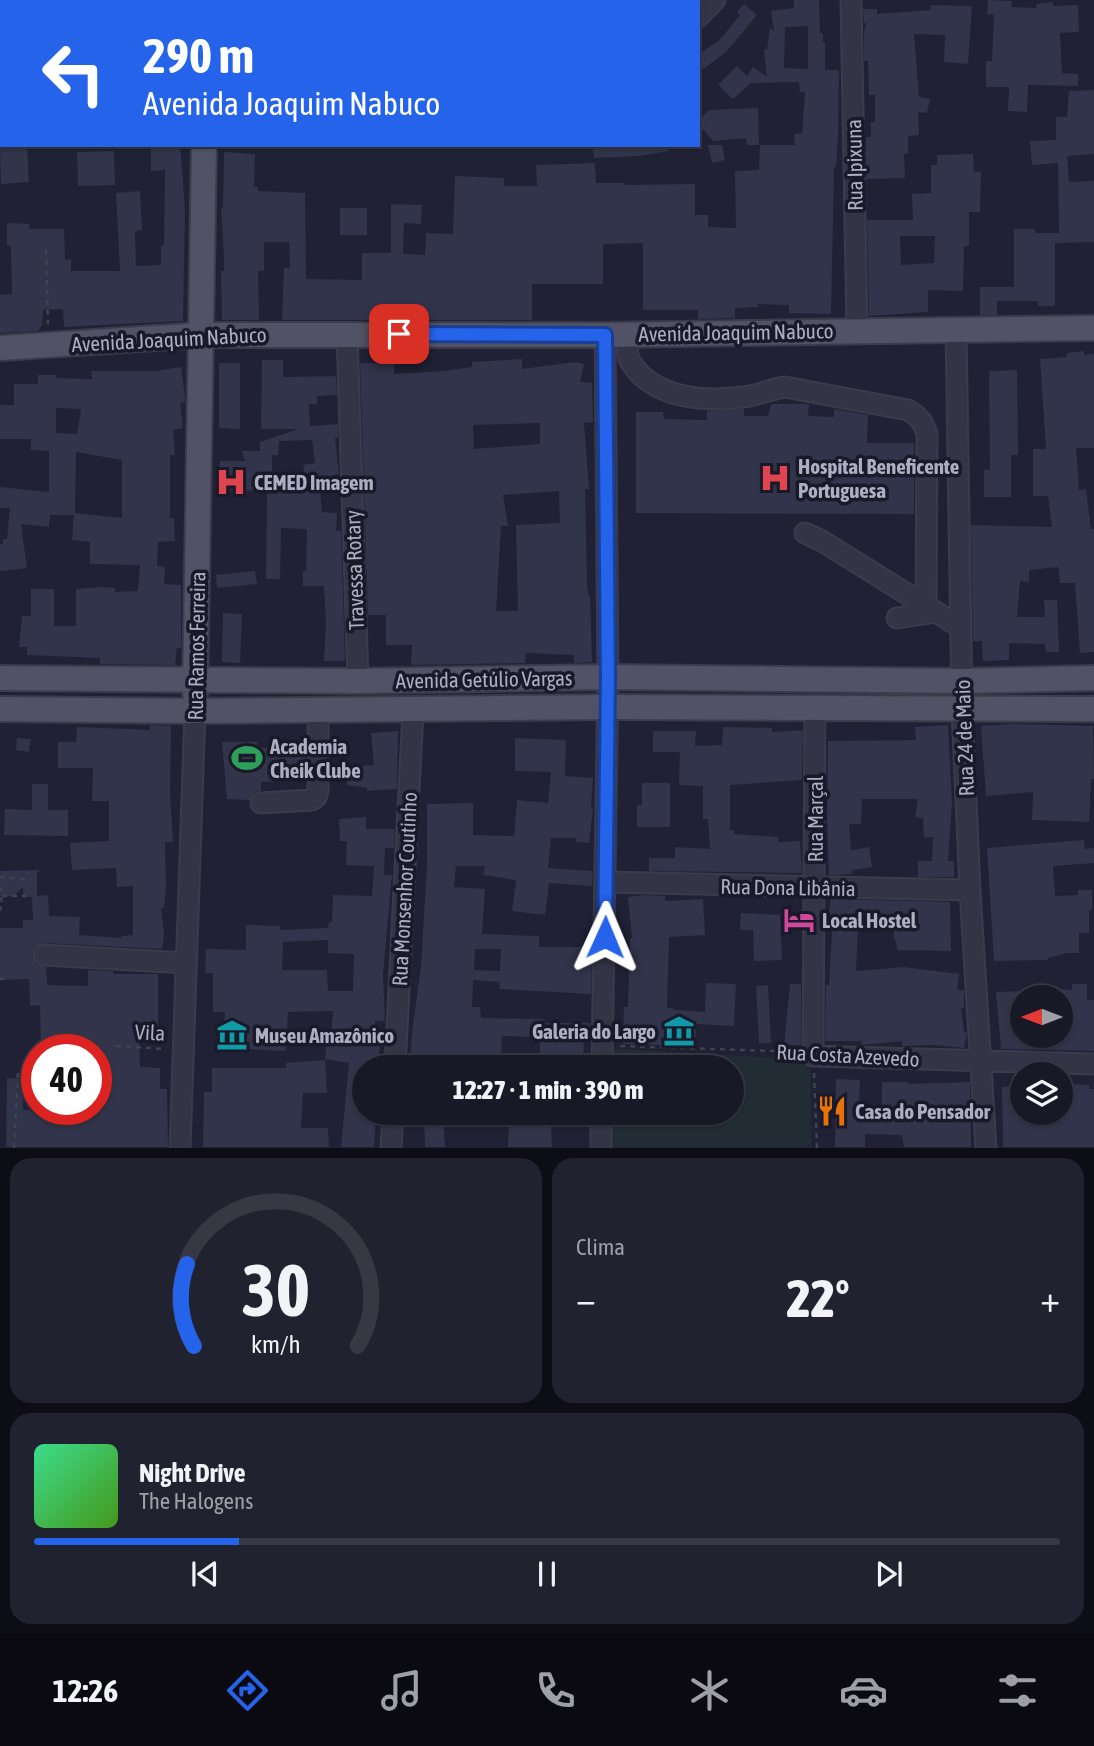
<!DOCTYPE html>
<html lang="pt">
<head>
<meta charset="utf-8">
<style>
	:root { --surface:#181927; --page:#21222f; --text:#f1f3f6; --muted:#9fa0a7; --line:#363844; --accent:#2563eb }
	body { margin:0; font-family:"Asap Condensed",sans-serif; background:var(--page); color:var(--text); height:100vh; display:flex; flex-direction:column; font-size:26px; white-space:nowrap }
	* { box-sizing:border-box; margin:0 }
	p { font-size:23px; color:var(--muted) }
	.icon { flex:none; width:38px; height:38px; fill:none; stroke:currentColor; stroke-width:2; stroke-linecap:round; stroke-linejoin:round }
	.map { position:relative; height:1148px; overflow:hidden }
	.details { display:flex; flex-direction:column; gap:10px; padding:10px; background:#0d0e15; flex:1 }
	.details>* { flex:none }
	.top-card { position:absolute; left:0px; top:0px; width:700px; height:147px; box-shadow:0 2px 5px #0004,0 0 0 2px var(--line); background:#2563eb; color:#fff; overflow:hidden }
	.needle { width:46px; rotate:270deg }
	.tools { position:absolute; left:1010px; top:985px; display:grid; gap:14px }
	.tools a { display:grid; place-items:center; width:63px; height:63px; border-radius:50%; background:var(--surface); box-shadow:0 2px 5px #0004,0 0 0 2px var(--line); font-size:35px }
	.speed { position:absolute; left:21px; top:1034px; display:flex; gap:14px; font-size:35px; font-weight:700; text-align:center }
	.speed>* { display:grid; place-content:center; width:91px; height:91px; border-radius:50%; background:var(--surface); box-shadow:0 2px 5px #0004,0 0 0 2px var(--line); line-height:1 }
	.speed .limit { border:10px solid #d22; background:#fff; color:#111 }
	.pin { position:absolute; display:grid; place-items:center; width:60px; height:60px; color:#fff; margin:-30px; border-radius:14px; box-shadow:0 4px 10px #0006 }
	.me { position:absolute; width:77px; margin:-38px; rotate:1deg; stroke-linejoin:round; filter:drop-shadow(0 0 5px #0008) }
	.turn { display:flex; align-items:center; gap:24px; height:147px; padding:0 28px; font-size:32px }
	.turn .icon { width:91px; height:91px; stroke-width:2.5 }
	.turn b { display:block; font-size:49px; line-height:60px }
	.big { font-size:52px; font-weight:800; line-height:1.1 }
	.details .tile { flex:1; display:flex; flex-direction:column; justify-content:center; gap:10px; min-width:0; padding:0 24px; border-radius:21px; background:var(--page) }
	.details .dial { align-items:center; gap:0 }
	.dial svg { height:182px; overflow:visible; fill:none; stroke:var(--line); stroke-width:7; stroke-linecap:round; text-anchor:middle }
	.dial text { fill:var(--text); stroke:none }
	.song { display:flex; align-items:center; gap:21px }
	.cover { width:84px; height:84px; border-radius:10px; background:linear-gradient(135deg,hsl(150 70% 55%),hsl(100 70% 35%)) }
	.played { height:7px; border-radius:4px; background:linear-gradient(90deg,var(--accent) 20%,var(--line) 20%) }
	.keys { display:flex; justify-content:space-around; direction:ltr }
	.heat { display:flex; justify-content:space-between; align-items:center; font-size:38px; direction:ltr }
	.details .tiles { flex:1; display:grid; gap:10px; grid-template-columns:1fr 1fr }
	.tile:last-child { grid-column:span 2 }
	.trip { position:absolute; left:352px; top:1055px; width:392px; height:70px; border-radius:35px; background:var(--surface); box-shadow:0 2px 5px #0004,0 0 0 2px var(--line); font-weight:800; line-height:70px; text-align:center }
	.menu { display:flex; height:112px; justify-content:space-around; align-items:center; background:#0a0a10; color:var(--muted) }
	.menu .icon { width:49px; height:49px }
	.menu .current { color:var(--accent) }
	.menu b { font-size:32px; color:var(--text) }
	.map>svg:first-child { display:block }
	.green { fill:#222c35 }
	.building { fill:#32344b; fill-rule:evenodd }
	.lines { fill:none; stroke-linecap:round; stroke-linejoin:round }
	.minor-casing { stroke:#3a3b4b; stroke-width:23 }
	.major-casing { stroke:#3a3b4b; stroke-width:28 }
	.path { stroke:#3a454e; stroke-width:2.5; stroke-dasharray:5 5; stroke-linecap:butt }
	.minor { stroke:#333445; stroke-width:19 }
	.major { stroke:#515265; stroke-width:24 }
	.route-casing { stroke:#184099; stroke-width:18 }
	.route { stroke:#2563eb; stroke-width:12 }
	.labels { text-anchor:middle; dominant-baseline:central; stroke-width:7; stroke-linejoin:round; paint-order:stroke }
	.street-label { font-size:21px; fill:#adaec2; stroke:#191a29 }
	.poi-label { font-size:21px; font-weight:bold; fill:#adaec2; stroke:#191a29; text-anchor:start }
</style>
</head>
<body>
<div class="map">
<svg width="1094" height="1148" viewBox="0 0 1094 1148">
	<rect width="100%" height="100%" fill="#202134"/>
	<path class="green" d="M602 1048 810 1060 812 1147H600L601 1113H732V1068L602 1067Z"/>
	<path class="building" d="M794 0H819L820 33H823V42H825V70H839L838 137 836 167H834L831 314 789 313V305L758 304V307L735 308V318L698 319V310H643V243L603 244V284H532V320H282L284 268H290L289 242H264V271H258L259 320H222L221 271H224V256L221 208H223L224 152 255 154 254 187H258V191L305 193 306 279 362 280V253H391V204L422 205 421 224 404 223 403 254 425 255 426 233 453 234 455 176 504 178V186H537L536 165 595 163 596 183H625V185L695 184V215H708V227L736 228 735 171 759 170 760 145H795L794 134 802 133 805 92H800L799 82 751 83 733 99 718 85 737 66 747 76 753 67 767 77 764 50 767 49 770 27 774 31 771 11 794 8ZM808 26V69L784 68 785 27Z
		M988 0 1012 1 1011 7 1037 8 1036 4 1053 2V6L1078 5 1079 32 1060 33 1062 73 1078 74V86L1028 85 1027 112 1008 111 1009 87H986V61H992L994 15 987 14Z
		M744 4 757 15 726 52 698 73V54L719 41 740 15 737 12Z
		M931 5 972 6 968 64 944 62 945 35 914 34 919 97 930 99 927 113 918 112 919 135 908 136V154H904L905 178 866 179V137H871V122H875V95H869L868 61H864V32L866 23H864L863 9H877V14L930 10Z
		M1094 90V154L1067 156 1069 182 1094 181V242L1055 243V306H1038V301H997V315H980V287H1014V229H1035V233H1059L1058 163 1032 165 1030 141 1056 140V117H1067L1069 91Z
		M758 108 759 145H747L746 138 713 141 705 131 698 128V120L709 110Z
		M0 145H27L29 182 1 184Z
		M151 145H180L185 210 183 321 64 327 63 309 43 310 42 325 38 331 0 333V295L12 294 11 246H7V223L29 224V229H64L65 260 71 259V271H120L116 193 140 191 142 230 135 231 136 266 161 265V246H164L165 170 151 171Z
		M592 145H667L668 151 639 156 594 158Z
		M708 145H722L725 160 712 163Z
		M114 151 115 185 78 186 77 152Z
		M973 154 974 172H981L980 212H969V246H964L963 291 928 290V312L869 316 867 220H913L912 194 931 193V165H937V155ZM900 236H935L934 263 901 265Z
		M340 208H367V235H340Z
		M1084 351V355L1094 354V448H1076L1079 490 1086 489 1091 529H1094V652L1080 653 1075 583H1060L1058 567 1029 570V582L1020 581 1017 617H1045L1044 600H1057L1059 652H1046L1045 644 1009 643V660L983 661 982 641H973L971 525 1052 527 1048 496H1033V449H1046L1040 359 1067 357V353Z
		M522 359V369L575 362 584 364 580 382 592 383 593 422 584 423 589 489H585L587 582 588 595H590L592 662 574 663V655L526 653 525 663 411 665 412 645H386V615H368L360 363H394V374L444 371 472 367V362ZM540 423V444L474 449 473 425ZM559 491 560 523 516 525 518 611H496L501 526H508L503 495Z
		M262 360H283V377L336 376 337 395 317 396V404H309L310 426 338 424V438H335L339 474 333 475 334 490 320 491 322 512 337 513 336 531H341L345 661H324L326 623 324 586H303V571H306L307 529 281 528 280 579H266L267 491 219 490 220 461H245L242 451H260V442L299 429H261ZM312 440 315 463 303 465 306 479 272 478V455H278L279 441Z
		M219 363H240V429L219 428Z
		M181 367 185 396V402L180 403 183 428 173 430 175 455H170V518H174L175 541 158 542 157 566 165 567 164 584 181 585V648H177L175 665 100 664V658L27 655V647H19L22 616H31V589H54V626H76V589L102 587 115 588V592L138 591 140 565 90 564V542L72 540 74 515H50L49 527 21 524 27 568 0 571V544H3V539H7L10 508H0V487L49 492V451L31 450V439H0V405H14V384H38V375H56V378L92 379 91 371H155ZM56 408 81 409 77 434 56 433ZM76 452 122 460V518L75 513Z
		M1017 370 1018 455H1011V497H984V470H990L989 371Z
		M771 404H809L808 416 834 417V409L868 415 867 443H914V514L636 513V412H663L664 419 707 420V411L744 409V416H768Z
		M255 571 257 584 217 588 216 575Z
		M223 613 242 614 240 663 222 662Z
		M1012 724 1093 726 1094 779H1091L1089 822 1032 820 1033 792 986 796 981 726Z
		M150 725 171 726 170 794 173 842H165L166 886 164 908H161L164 935 162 949 45 943 34 948 32 955 37 965 46 967 47 985 88 986V970L113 971V974H158V1034H139L140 1067 160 1068V1089H167L168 1147H6L7 1078 24 1079 23 1110H96V1050H41L40 1005 30 1006 29 979 0 980V928H23V920H33L32 897 23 896V887L14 896H0V871L40 870 37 873V896L48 895 49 916 80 917 79 935 121 938V936L133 935V886L117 887 116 868 72 870 70 843 109 841V801H92L93 768H58V742H76L77 727 150 730Z
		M948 725 952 802 948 861H954V877H918V861H932L933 837 924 838 923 818 915 817 918 799H862L861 824H849L851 850 869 847 872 867 852 870V874L829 875 827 820 828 741 916 740 915 727Z
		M723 727 772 728V732L803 730 802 780 730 785V830H734V834L778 837V842L800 841 802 873 649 871V858H675V847L710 849 708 819H703V786L679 785 680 752H653V731H696L695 746 722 745Z
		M398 731 397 789 367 791V788L347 785 346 767 374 765 371 733Z
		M17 738 31 739 29 752 16 750Z
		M515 738 566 740 565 776 593 778 591 808H593L589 843 575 842 576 838H551L548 868 593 871 592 886 549 883 545 915 512 911 516 880 483 875 485 866H456L454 887 485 889 482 934 539 936V947H592L591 994 499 989 500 982 473 980 472 1007H480L481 1018 543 1019V1023H590V1037H584L583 1064 540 1063V1037L502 1036 500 1068H410L412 1032 421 967 427 865V804L473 803V835L514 836 517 800 548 803 551 772 515 771ZM475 949H501L500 971 474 970Z
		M222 742H257L259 748 289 747V743H306V780L261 782V791L254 793 250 800 227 799Z
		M642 783H670V827H637V805H642Z
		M32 784H48V810H68V836L4 835 5 809 32 810Z
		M366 817V829H395L394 848H385L384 875H392L383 974 385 1021H375L373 1044 380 1045 377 1067 364 1065V1113H376L374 1147H341L349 1063 325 1059 327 1040H331L333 1011 288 1012 286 1051 223 1048 225 1012H213V973H205L206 949 246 950V925L280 926V930L328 928 329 922H332L333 895 372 896 374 866 346 865 347 841H340L339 819ZM328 940V953L354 954 353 991H328L327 970H282L283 942Z
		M1084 840 1085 849 1094 848V863L1053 866 1055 896 1078 895V890H1092V910H1089V933H1079V953H1066L1048 958V960L994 961 987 848Z
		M643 895 665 896V901L703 899 705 935 669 937 667 1008H673V1010L705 1012 706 983 736 984 734 1026 696 1024 695 1046 623 1044 624 1007H628L630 938H632L628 897Z
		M831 899 950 902 951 951 897 950 896 940H894V926H858L856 971 904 967 959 974 957 990H964V1008H961L964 1032 967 1033 964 1048 934 1045 902 1046V1041L862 1045 861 1041H825L826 985H829L832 933 829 911Z
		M741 913 780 915 782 960 754 961 753 930H740Z
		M790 984H801V1045H784Z
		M1072 984H1087V1000H1094V1051L1001 1049 996 992 1022 991V1036H1060V989L1072 990Z
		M768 985 771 1043H759L756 986Z
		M325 1060 327 1093H303L301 1128H328L329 1147H203L204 1092H212V1068H286V1063Z
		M836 1079 860 1080 859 1106 882 1105V1082H908V1084L970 1082 971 1147H904L902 1135 865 1134V1147H835Z
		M1069 1084 1089 1085V1089H1094V1147H1003L1002 1087 1022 1085V1113H1060V1087H1069Z
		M424 1113H443L445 1147H425Z
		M509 1124 551 1125 552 1147H508Z"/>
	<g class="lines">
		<g class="minor-casing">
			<path id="minor" d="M851 0 857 330
				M698 17 715 0
				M0 51H2
				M956 329 962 709 970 890 986 1148
				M347 334 358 681
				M627 335C628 343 626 354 630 361 653 399 704 402 743 397 757 396 771 389 785 387L908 410C919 416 923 422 927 434L926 606
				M805 533 822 541 960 627
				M897 618 936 612
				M815 708 813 1056 1094 1064
				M261 803 312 800 316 797 318 791V711
				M606 882 970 890
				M44 955 186 963
				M395 1068 413 711
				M602 1068 608 677 605 335
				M180 1148 195 711
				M391 1148 393 1113
				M601 1148V1113"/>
		</g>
		<g class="major-casing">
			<path id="major" d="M206 2V0
				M0 348 202 335H605L1094 328
				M0 678 358 681 608 677 961 681 1094 678
				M195 694 204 145
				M0 709 195 711 607 707 1094 709"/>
		</g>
		<path class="path" d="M46 250 48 324
			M0 877 31 880
			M0 887 2 904 0 911
			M2 896H29
			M0 979H4
			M116 1046 166 1049
			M620 1046 774 1051 798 1054
			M814 1073 817 1148
			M14 1148 18 1071"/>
		<use href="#minor" class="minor"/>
		<use href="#major" class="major"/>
	</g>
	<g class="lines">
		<g class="route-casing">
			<path id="route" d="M399 334 605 335 608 677 605 937"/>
		</g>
		<use href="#route" class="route"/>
	</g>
	<defs>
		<g id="hospital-bare" transform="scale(2.415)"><path d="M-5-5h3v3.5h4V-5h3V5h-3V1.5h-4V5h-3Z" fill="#e0444e" stroke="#191a29" stroke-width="2.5" paint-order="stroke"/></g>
		<g id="stadium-bare" transform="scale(2.415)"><path d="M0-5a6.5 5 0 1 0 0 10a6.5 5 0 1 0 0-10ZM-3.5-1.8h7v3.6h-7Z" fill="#2e9e5b" stroke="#191a29" stroke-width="2.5" paint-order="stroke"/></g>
		<g id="hotel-bare" transform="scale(2.415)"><path d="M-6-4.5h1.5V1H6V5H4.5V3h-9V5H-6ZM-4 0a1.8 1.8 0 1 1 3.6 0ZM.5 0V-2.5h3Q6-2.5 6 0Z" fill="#d1479c" stroke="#191a29" stroke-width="2.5" paint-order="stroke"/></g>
		<g id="museum-bare" transform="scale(2.415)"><path d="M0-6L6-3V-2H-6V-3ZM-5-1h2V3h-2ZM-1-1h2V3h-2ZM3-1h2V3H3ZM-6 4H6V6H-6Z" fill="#0f9aa8" stroke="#191a29" stroke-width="2.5" paint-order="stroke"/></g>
		<g id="restaurant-bare" transform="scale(2.415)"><path d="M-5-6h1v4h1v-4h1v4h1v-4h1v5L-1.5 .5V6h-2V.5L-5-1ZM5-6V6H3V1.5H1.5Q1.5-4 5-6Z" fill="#e8710a" stroke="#191a29" stroke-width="2.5" paint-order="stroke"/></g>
	</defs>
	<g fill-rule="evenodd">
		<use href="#hospital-bare" x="775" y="478"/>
		<use href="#hospital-bare" x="231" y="482"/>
		<use href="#stadium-bare" x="247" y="758"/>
		<use href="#hotel-bare" x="799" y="920"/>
		<use href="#museum-bare" x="679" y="1031"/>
		<use href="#museum-bare" x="232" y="1035"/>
		<use href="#restaurant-bare" x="832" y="1111"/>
	</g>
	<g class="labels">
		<g class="street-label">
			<text transform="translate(854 165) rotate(-91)">Rua Ipixuna</text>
			<text transform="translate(736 332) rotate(-1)">Avenida Joaquim Nabuco</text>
			<text transform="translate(169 339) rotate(-3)">Avenida Joaquim Nabuco</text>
			<text transform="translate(354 570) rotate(-92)">Travessa Rotary</text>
			<text transform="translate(196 646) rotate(-89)">Rua Ramos Ferreira</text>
			<text transform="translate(484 679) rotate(-1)">Avenida Getúlio Vargas</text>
			<text transform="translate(964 738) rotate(-92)">Rua 24 de Maio</text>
			<text transform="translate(815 819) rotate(-90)">Rua Marçal</text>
			<text transform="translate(788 887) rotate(1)">Rua Dona Libânia</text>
			<text transform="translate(404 889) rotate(-87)">Rua Monsenhor Coutinho</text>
			<text transform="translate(150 1032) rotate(3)">Vila</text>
			<text transform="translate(848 1055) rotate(3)">Rua Costa Azevedo</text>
		</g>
		<g class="poi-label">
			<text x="798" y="466">Hospital Beneficente<tspan x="798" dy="24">Portuguesa</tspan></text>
			<text x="254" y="482">CEMED Imagem</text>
			<text x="270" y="746">Academia<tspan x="270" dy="24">Cheik Clube</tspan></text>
			<text x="822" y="920">Local Hostel</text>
			<text x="656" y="1031" text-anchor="end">Galeria do Largo</text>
			<text x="255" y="1035">Museu Amazônico</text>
			<text x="855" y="1111">Casa do Pensador</text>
		</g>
	</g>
</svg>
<div class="tools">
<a><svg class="needle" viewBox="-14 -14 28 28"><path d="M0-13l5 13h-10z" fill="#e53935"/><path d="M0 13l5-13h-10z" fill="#9fa0a7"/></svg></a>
<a><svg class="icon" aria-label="layers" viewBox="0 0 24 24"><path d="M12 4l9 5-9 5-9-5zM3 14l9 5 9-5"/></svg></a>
</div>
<div class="speed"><div class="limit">40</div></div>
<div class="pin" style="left:399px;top:334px;background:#d93025"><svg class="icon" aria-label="arrive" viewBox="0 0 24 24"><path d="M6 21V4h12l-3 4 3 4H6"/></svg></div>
<svg class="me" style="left:605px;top:937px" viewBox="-20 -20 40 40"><path d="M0-17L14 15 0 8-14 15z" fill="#2563eb" stroke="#fff" stroke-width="4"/></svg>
<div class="trip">12:27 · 1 min · 390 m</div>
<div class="top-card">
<div class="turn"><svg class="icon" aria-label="left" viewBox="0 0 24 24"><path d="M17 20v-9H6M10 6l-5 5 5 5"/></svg><div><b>290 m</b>Avenida Joaquim Nabuco</div></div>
</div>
</div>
<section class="details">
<div class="tiles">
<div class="tile dial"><svg viewBox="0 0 100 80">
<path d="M14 69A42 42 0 1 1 86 69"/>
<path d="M14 69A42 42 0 0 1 11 33" stroke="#2563eb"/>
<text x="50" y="56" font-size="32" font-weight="700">30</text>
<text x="50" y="72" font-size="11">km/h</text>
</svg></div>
<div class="tile"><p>Clima</p>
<div class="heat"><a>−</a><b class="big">22°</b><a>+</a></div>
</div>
<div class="tile">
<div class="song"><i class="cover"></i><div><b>Night Drive</b><p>The Halogens</p></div></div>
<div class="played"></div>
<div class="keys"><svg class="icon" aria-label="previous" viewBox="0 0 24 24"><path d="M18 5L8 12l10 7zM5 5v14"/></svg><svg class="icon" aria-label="pause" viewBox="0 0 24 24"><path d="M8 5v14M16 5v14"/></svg><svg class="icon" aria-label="next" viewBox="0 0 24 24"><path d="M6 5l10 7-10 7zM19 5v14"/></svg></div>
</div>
</div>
</section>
<nav class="menu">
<b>12:26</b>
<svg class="icon current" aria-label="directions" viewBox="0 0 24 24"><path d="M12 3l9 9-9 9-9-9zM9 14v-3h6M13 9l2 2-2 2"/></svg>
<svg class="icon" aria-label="music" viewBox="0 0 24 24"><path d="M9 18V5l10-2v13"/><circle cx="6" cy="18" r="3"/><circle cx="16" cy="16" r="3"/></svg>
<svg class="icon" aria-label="phone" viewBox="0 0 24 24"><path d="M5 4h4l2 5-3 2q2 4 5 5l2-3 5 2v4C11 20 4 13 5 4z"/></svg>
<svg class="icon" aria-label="climate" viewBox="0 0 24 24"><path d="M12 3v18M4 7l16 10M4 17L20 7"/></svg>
<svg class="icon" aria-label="car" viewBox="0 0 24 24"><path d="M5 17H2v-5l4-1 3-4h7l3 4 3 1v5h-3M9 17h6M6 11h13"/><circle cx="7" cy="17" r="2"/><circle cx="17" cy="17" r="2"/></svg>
<svg class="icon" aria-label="filters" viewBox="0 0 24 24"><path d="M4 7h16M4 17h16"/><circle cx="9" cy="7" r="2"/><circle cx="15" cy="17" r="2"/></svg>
</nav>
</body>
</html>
